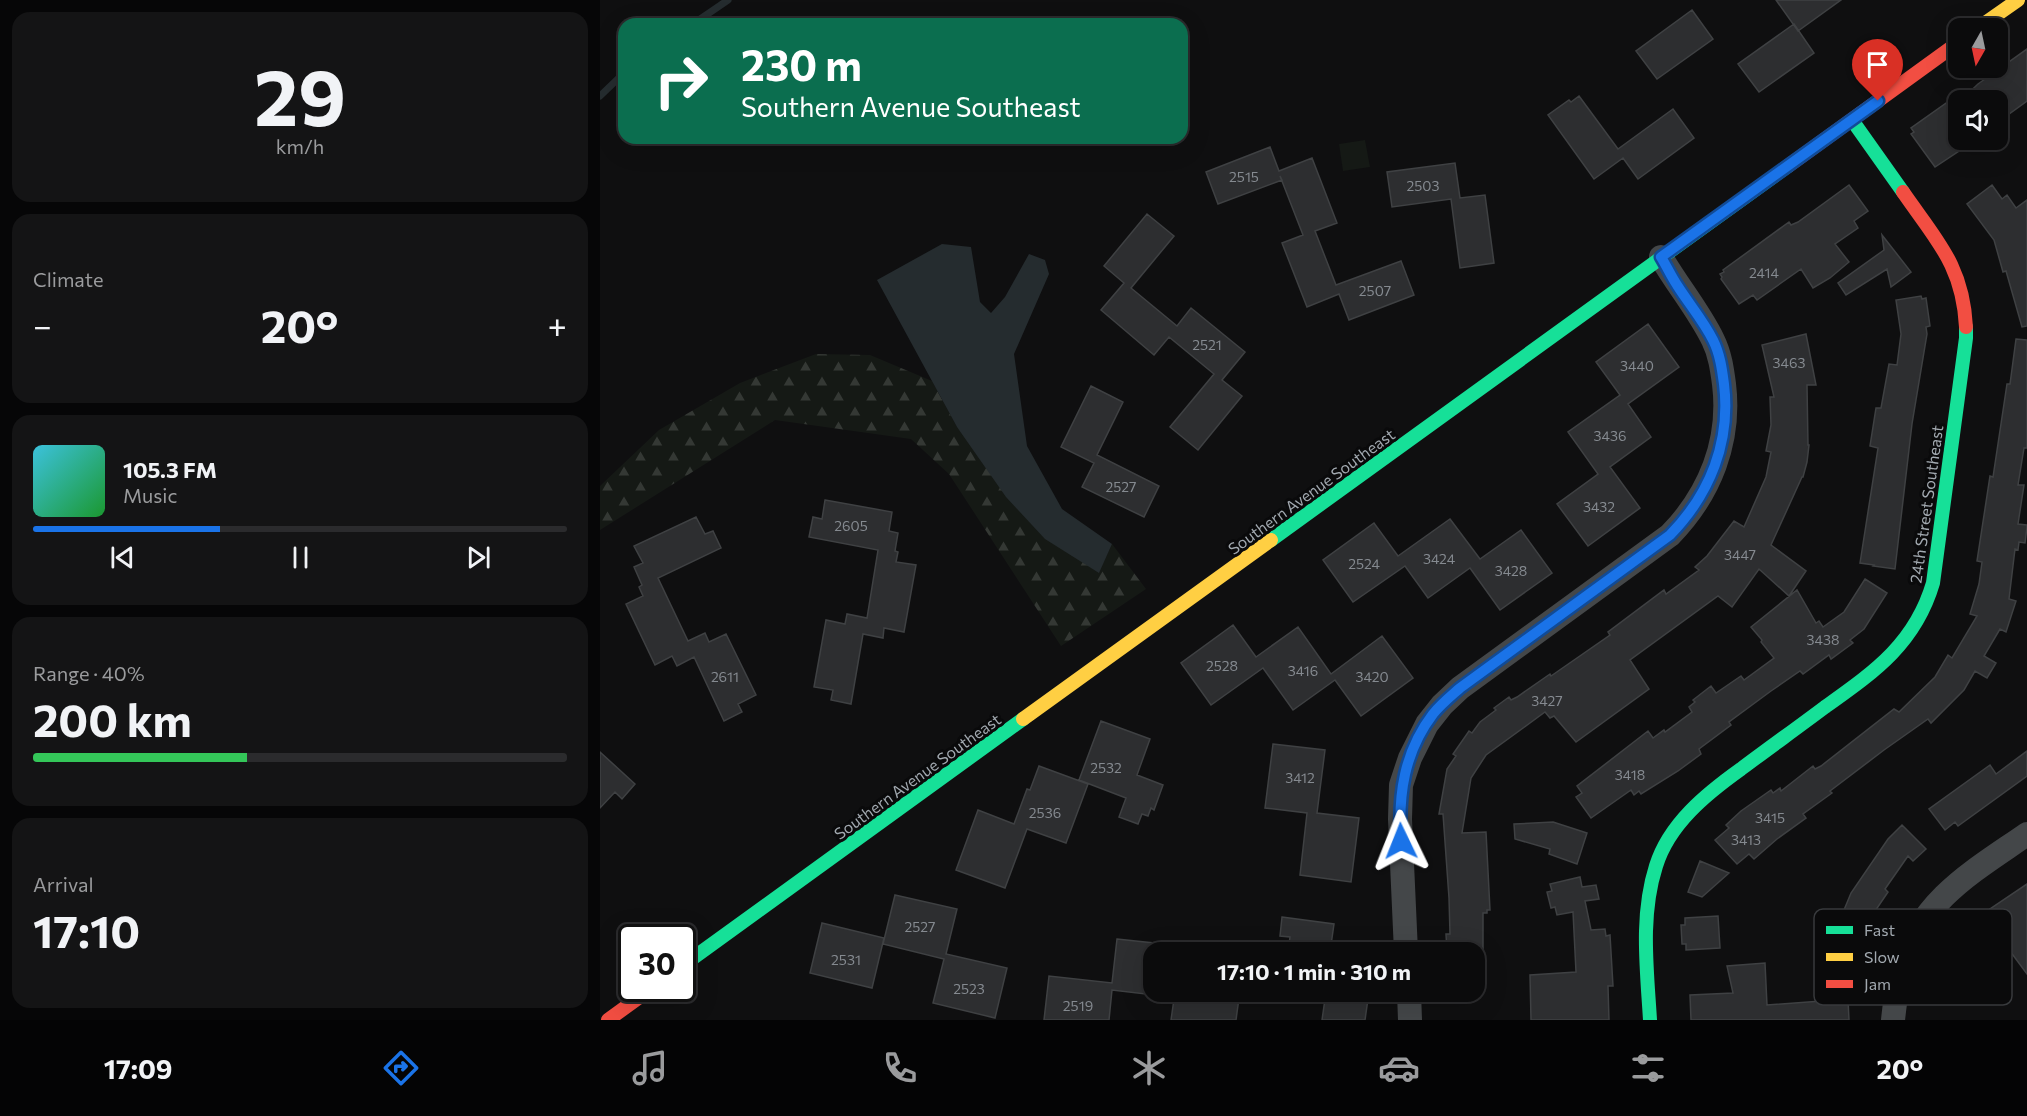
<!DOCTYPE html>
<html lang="en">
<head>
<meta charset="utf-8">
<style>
	:root { --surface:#0b0b0c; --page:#141415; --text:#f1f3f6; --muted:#9a9b9d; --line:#2b2b2d; --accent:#1a73e8 }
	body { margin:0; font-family:Commissioner,sans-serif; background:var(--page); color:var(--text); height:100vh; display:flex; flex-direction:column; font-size:22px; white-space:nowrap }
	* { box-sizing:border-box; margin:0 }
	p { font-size:20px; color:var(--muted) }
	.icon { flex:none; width:33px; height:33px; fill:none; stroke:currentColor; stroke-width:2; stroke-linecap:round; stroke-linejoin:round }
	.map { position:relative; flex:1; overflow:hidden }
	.sheet { display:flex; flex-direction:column; gap:12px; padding:12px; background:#060607; width:600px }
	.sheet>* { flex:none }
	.guide { position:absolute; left:18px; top:18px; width:570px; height:126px; border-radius:18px; box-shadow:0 6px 24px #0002,0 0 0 2px var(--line); background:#0b6e4f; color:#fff; overflow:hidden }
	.needle { width:39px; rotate:189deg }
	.controls { position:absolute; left:1348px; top:18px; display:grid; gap:12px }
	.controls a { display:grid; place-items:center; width:60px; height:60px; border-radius:12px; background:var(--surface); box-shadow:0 6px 24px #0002,0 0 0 2px var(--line); font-size:30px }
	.speed { position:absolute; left:18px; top:924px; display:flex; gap:12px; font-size:30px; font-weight:700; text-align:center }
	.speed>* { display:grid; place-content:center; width:78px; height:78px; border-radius:50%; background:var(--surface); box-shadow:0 6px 24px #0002,0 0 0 2px var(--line); line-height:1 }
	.speed .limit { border:3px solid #111; border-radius:9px; background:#fff; color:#111 }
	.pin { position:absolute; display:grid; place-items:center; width:51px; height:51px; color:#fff; margin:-62px -26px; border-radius:50% 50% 50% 0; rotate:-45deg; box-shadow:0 0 6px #0007 }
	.pin .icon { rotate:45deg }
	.me { position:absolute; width:66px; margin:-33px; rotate:358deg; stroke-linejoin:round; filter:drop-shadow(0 0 4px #0008) }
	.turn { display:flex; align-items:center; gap:21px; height:126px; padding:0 24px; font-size:27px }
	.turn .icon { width:78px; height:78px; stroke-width:2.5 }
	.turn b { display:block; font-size:42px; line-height:51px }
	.big { font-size:45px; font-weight:700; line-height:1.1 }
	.sheet .tile { flex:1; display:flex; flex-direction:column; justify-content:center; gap:9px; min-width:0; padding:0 21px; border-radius:18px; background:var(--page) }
	.sheet .dial { align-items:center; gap:0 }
	.dial b { font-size:78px; line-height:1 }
	.song { display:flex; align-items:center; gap:18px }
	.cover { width:72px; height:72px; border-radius:9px; background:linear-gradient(135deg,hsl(190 70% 55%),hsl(130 70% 35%)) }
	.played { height:6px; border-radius:3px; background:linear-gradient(90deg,var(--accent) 35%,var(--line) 35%) }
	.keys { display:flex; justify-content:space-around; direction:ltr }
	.heat { display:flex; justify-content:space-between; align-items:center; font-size:33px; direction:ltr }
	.charge { height:9px; border-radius:4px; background:linear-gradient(90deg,#34c759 40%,var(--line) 0) }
	.trip { position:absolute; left:543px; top:942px; width:342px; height:60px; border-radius:18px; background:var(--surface); box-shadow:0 6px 24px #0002,0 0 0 2px var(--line); font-weight:700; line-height:60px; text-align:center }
	.dock { display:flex; height:96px; justify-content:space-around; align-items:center; background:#040405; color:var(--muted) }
	.dock .icon { width:42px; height:42px }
	.dock .active { color:var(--accent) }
	.dock b { font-size:27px; color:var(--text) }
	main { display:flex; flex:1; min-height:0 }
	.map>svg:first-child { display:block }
	.green { fill:#151915 }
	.forest { fill:url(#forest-firs) }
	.water { fill:#252c2f }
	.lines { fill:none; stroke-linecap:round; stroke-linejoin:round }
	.stream { stroke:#252c2f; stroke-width:7 }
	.building { fill:#2d2e30; stroke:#3f4143; stroke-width:1.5 }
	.street { stroke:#444749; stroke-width:24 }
	.fast { stroke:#16e098; stroke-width:14 }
	.slow { stroke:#ffcf43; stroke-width:14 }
	.jam { stroke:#f24e42; stroke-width:14 }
	.route-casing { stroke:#114b97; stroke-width:15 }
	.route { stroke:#1a73e8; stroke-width:10 }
	.labels { text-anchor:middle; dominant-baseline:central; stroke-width:6; stroke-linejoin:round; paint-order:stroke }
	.number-label { font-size:14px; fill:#858a90 }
	.street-label { font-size:16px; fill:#a2a9b0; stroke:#0a0a0b }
	.key { fill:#0a0a0b; stroke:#383a3d; stroke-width:1.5 }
	.key-label { font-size:16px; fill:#a2a9b0 }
</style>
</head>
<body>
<main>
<section class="sheet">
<div class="tile dial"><b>29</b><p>km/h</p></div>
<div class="tile"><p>Climate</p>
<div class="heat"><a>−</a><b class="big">20°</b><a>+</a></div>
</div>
<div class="tile">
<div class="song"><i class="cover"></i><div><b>105.3 FM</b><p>Music</p></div></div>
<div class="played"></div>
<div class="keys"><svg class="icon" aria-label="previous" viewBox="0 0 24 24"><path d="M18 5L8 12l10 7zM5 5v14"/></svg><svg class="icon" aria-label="pause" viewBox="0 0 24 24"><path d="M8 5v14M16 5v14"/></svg><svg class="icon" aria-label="next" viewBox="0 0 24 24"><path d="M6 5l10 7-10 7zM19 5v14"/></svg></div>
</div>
<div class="tile"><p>Range · 40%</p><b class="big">200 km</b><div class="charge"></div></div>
<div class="tile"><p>Arrival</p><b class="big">17:10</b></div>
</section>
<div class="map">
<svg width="1427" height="1020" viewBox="0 0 1427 1020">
	<defs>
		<pattern id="forest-firs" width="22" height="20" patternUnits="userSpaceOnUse" patternTransform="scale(1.5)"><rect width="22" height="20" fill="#151915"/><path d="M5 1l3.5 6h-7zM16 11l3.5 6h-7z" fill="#343834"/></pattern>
	</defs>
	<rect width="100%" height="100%" fill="#0f0f10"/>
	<path class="green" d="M765 140 770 167 743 171 739 144Z"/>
	<path class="forest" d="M216 354 270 355 332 381 357 427 499 572 512 544 546 589 461 646 349 474 311 439 175 420 0 530V486L59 430 140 383Z"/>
	<path class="water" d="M342 244 371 247 380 302 391 313 405 297 429 254 445 260 449 274 414 354 427 446 462 509 512 544 499 573 445 539 406 497 357 427 277 280Z"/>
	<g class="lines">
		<path class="stream" d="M93 24 128 0
			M0 96 24 73"/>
	</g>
	<path class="building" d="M1176 0H1241L1198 31Z
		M1092 10 1113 39 1057 79 1036 51Z
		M1194 24 1214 53 1159 92 1138 64Z
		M1427 49V101L1398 122V100H1361L1378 84Z
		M1359 94V151L1335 167 1311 134 1314 132 1311 128Z
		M979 96 1018 149 1073 109 1094 138 1038 179 1023 158 994 179 948 115 969 100 971 102Z
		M670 147 679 171 712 158 737 223 715 231 736 285 801 261 814 295 749 320 739 294 707 307 682 243 703 235 680 176 682 180 618 204 606 172Z
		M855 163 860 198 885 195 894 263 860 268 851 199 792 207 787 172Z
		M1249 185 1268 211 1254 221 1258 228 1235 244 1249 262 1230 278 1213 288 1201 269 1157 300 1153 295 1139 304 1121 279 1122 277 1120 274 1124 272 1123 270 1189 222 1191 225 1198 222Z
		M1392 185 1402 199 1407 195 1416 208 1427 200V326L1422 327 1406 271 1403 272 1394 240 1367 204Z
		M547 214 574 236 531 288 577 326 591 308 645 352 622 380 642 396 598 450 570 427 614 374 569 337 554 355 501 310 524 283 504 266Z
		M1282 235 1311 272 1291 287 1287 269 1246 295 1238 283 1284 250Z
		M1321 296 1322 299 1326 298 1330 326 1326 327 1327 334 1312 424 1295 569 1273 566 1274 565 1260 563 1278 448 1270 446 1276 408H1281L1289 364 1297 365 1301 334 1296 300Z
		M1048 324 1079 367 1028 404 1051 437 1010 467 1040 508 988 546 957 504 998 474 968 432 1020 395 996 362Z
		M1206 334 1216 385H1207L1208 445H1209L1207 462 1203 477H1202L1171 545 1206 571 1189 596 1159 569 1132 607 1118 596 1030 660 1049 689 976 742 954 716 950 718 945 712 886 755 871 778 862 833 886 832 890 910H887V913H883V952H847L846 934H850L849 898 843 814H839L847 769 856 756 853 754 869 731 872 733 880 722 896 710 894 708 909 697 911 700 917 697 950 674 951 676 1010 635 1008 632 1064 590 1066 594 1099 570 1095 567 1107 556 1134 521 1144 527 1166 477 1171 452 1166 451 1171 425 1170 397H1174L1162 345Z
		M1416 339 1427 340V448H1424L1418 485H1424L1418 524 1427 525V527L1425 543 1419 542 1418 550 1415 549 1409 599 1416 601 1406 632 1400 629 1384 656 1396 663 1387 678 1375 671 1364 690 1331 723 1328 719 1284 750 1230 791 1232 793 1203 814 1206 818 1177 839 1154 859 1149 854 1137 864 1115 840 1129 828 1126 825 1141 811 1171 790 1173 793 1180 788 1181 791 1213 766 1215 769 1221 766 1294 709 1299 712 1335 677 1348 655 1352 658 1377 616 1370 614 1379 584 1382 562 1377 561 1390 476 1393 477 1407 384H1410Z
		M491 386 523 402 497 455 559 486 544 517 482 487 494 463 461 447Z
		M225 500 292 512 289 531 298 533 295 551 298 552 296 562 316 565 304 632 284 628 283 638 263 634 251 704 231 700 233 690 214 687 226 620 245 624 247 614 267 618 278 550 209 537 213 517 222 519Z
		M96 517 105 534 113 531 121 548 58 578 88 641 105 633 109 642 126 634 156 695 138 704 142 712 124 721 94 657 77 666 72 656 55 665 26 604 43 596 39 587 42 585 34 567 43 563 34 546Z
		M850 519 880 559 921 530 952 573 900 610 870 568 828 598 805 566 753 602 723 560 774 523 798 556Z
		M1265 579 1287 593 1264 629 1250 640 1253 643 1231 659 1229 655 1203 674 1200 671 1171 691 1129 722 1131 725 1099 749 1101 754 1078 771 1041 794 1039 791 1034 795 1031 790 991 818 976 797 982 793 977 786 1048 731 1053 738 1064 730 1065 732 1092 712 1089 707 1095 702 1093 700 1111 686 1116 693 1141 676 1144 680 1174 658 1161 642 1162 640 1151 627 1197 590 1216 623 1219 621 1223 627 1244 612Z
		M633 625 656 657 698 627 731 674 782 636 813 678 761 716 735 680 693 710 663 668 611 705 581 663Z
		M501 721 550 739 537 775 563 785 554 810 551 808 548 816 542 814 538 824 519 817 526 798 479 780Z
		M673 744 725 750 717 813 759 818 751 882 700 875 707 813 665 808Z
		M1427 751V776L1358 826 1355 822 1345 830 1329 809 1390 765 1396 774Z
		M0 752 35 784 22 799 15 792 0 808Z
		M439 766 488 784 466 843 427 829 405 888 356 870 378 810 414 824 427 789 430 790Z
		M953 822 987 833 977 864 949 854 950 849 915 839 914 824Z
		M1302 825 1326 849 1313 861 1308 856 1285 889 1288 892 1273 914 1268 928 1264 927 1257 944 1234 934 1251 893 1288 839Z
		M1100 861 1129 873 1102 897 1088 892Z
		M980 877 982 887 996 885 999 899 985 901 991 930 1005 929 1006 936 1010 935 1013 986H1008L1009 1020H931L930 975 976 972 973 912 957 915 955 907 951 908 947 892 952 891 950 884Z
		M1427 884V974L1387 920 1394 914 1390 909Z
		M295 895 357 909 346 954 407 968 395 1018 333 1003 344 959 283 944Z
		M1118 916 1120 948 1086 950V944H1082L1081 925H1085V918Z
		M682 917 734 924 730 952H688L690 937 680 936Z
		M222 923 284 938 272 988 210 973Z
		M517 939 554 943V995L512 990 509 1020H444L449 976 512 983Z
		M1165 963 1167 1005 1248 999 1249 1020H1091L1090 995 1133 993 1127 966Z
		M575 992 639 998 636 1020H571Z
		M726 992H769L765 1020H722Z"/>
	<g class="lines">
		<path class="street" d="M806 952 800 819 801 785 810 758 827 724 842 705 860 688 1070 535C1110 494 1131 441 1124 384 1122 369 1120 354 1113 340 1099 311 1077 285 1061 257
			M809 992 810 1020
			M1293 1020C1295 1002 1297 983 1302 965 1322 899 1374 871 1427 834"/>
		<path class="fast" d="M1252 120 1303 192
			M671 540 1188 166
			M82 966 423 719
			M1050 1020C1047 969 1040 916 1056 866 1069 824 1106 794 1141 769 1169 748 1197 728 1225 707 1274 672 1315 644 1333 583L1366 338V327"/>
		<path class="slow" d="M1378 28 1418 0
			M423 719 671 540"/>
		<path class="jam" d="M1188 166 1359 42
			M1303 192C1336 240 1363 265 1366 327
			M8 1020 52 988"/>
	</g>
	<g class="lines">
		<g class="route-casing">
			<path id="route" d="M801 841C798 795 804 752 833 714 841 704 851 696 860 688L1070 535C1110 494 1131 442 1124 384 1122 369 1120 354 1113 340 1103 320 1089 304 1077 285 1071 276 1067 267 1061 257L1278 101"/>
		</g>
		<use href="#route" class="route"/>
	</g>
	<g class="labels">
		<g class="number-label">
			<text x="644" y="176">2515</text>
			<text x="823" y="185">2503</text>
			<text x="1164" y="272">2414</text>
			<text x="775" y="290">2507</text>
			<text x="607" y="344">2521</text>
			<text x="1189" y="362">3463</text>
			<text x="1037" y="365">3440</text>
			<text x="1010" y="435">3436</text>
			<text x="521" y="486">2527</text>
			<text x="999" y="506">3432</text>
			<text x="251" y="525">2605</text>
			<text x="1140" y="554">3447</text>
			<text x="839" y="558">3424</text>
			<text x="764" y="563">2524</text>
			<text x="911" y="570">3428</text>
			<text x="1223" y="639">3438</text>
			<text x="622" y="665">2528</text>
			<text x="703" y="670">3416</text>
			<text x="125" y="676">2611</text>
			<text x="772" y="676">3420</text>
			<text x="947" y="700">3427</text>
			<text x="506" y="767">2532</text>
			<text x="1030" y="774">3418</text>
			<text x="700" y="777">3412</text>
			<text x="445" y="812">2536</text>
			<text x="1170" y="817">3415</text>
			<text x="1146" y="839">3413</text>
			<text x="320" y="926">2527</text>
			<text x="246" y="959">2531</text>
			<text x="369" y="988">2523</text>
			<text x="478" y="1005">2519</text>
		</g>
		<g class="street-label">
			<text transform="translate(711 491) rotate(-36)">Southern Avenue Southeast</text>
			<text transform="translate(1326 504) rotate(-82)">24th Street Southeast</text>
			<text transform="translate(317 776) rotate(-36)">Southern Avenue Southeast</text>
		</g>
	</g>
	<rect x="1214" y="909" width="198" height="96" rx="9" class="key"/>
	<rect x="1226" y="926" width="27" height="8" fill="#16e098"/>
	<rect x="1226" y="953" width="27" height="8" fill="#ffcf43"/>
	<rect x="1226" y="980" width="27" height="8" fill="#f24e42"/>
	<g class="key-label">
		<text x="1264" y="936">Fast</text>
		<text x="1264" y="963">Slow</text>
		<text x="1264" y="990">Jam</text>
	</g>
</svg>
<div class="controls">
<a><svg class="needle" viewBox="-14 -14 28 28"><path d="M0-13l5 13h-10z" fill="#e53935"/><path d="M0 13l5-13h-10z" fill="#9a9b9d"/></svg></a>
<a><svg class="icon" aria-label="sound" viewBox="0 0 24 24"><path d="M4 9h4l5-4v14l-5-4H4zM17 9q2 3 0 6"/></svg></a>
</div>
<div class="speed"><div class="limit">30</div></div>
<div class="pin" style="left:1278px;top:101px;background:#d93025"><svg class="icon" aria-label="arrive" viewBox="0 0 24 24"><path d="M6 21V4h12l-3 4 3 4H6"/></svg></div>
<svg class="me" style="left:801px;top:841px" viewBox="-20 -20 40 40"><path d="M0-17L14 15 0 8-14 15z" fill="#1a73e8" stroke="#fff" stroke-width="4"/></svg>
<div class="trip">17:10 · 1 min · 310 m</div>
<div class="guide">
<div class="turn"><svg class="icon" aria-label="right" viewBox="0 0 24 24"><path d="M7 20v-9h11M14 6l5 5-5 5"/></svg><div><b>230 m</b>Southern Avenue Southeast</div></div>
</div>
</div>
</main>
<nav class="dock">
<b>17:09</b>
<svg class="icon active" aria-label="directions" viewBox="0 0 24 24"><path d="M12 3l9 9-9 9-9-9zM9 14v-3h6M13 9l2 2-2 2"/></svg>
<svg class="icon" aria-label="music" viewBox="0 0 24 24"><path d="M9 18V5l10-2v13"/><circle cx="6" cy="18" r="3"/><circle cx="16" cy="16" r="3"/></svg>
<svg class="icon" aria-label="phone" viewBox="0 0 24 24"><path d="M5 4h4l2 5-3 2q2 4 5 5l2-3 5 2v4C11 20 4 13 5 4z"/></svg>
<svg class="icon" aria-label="climate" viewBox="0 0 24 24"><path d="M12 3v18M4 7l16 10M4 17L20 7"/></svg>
<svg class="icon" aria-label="car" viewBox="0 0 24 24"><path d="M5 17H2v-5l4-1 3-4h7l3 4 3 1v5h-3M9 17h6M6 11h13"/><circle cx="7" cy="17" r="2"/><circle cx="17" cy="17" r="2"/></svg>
<svg class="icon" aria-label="filters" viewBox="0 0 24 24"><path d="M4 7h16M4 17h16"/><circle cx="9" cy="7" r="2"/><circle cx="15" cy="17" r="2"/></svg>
<b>20°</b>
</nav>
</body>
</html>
